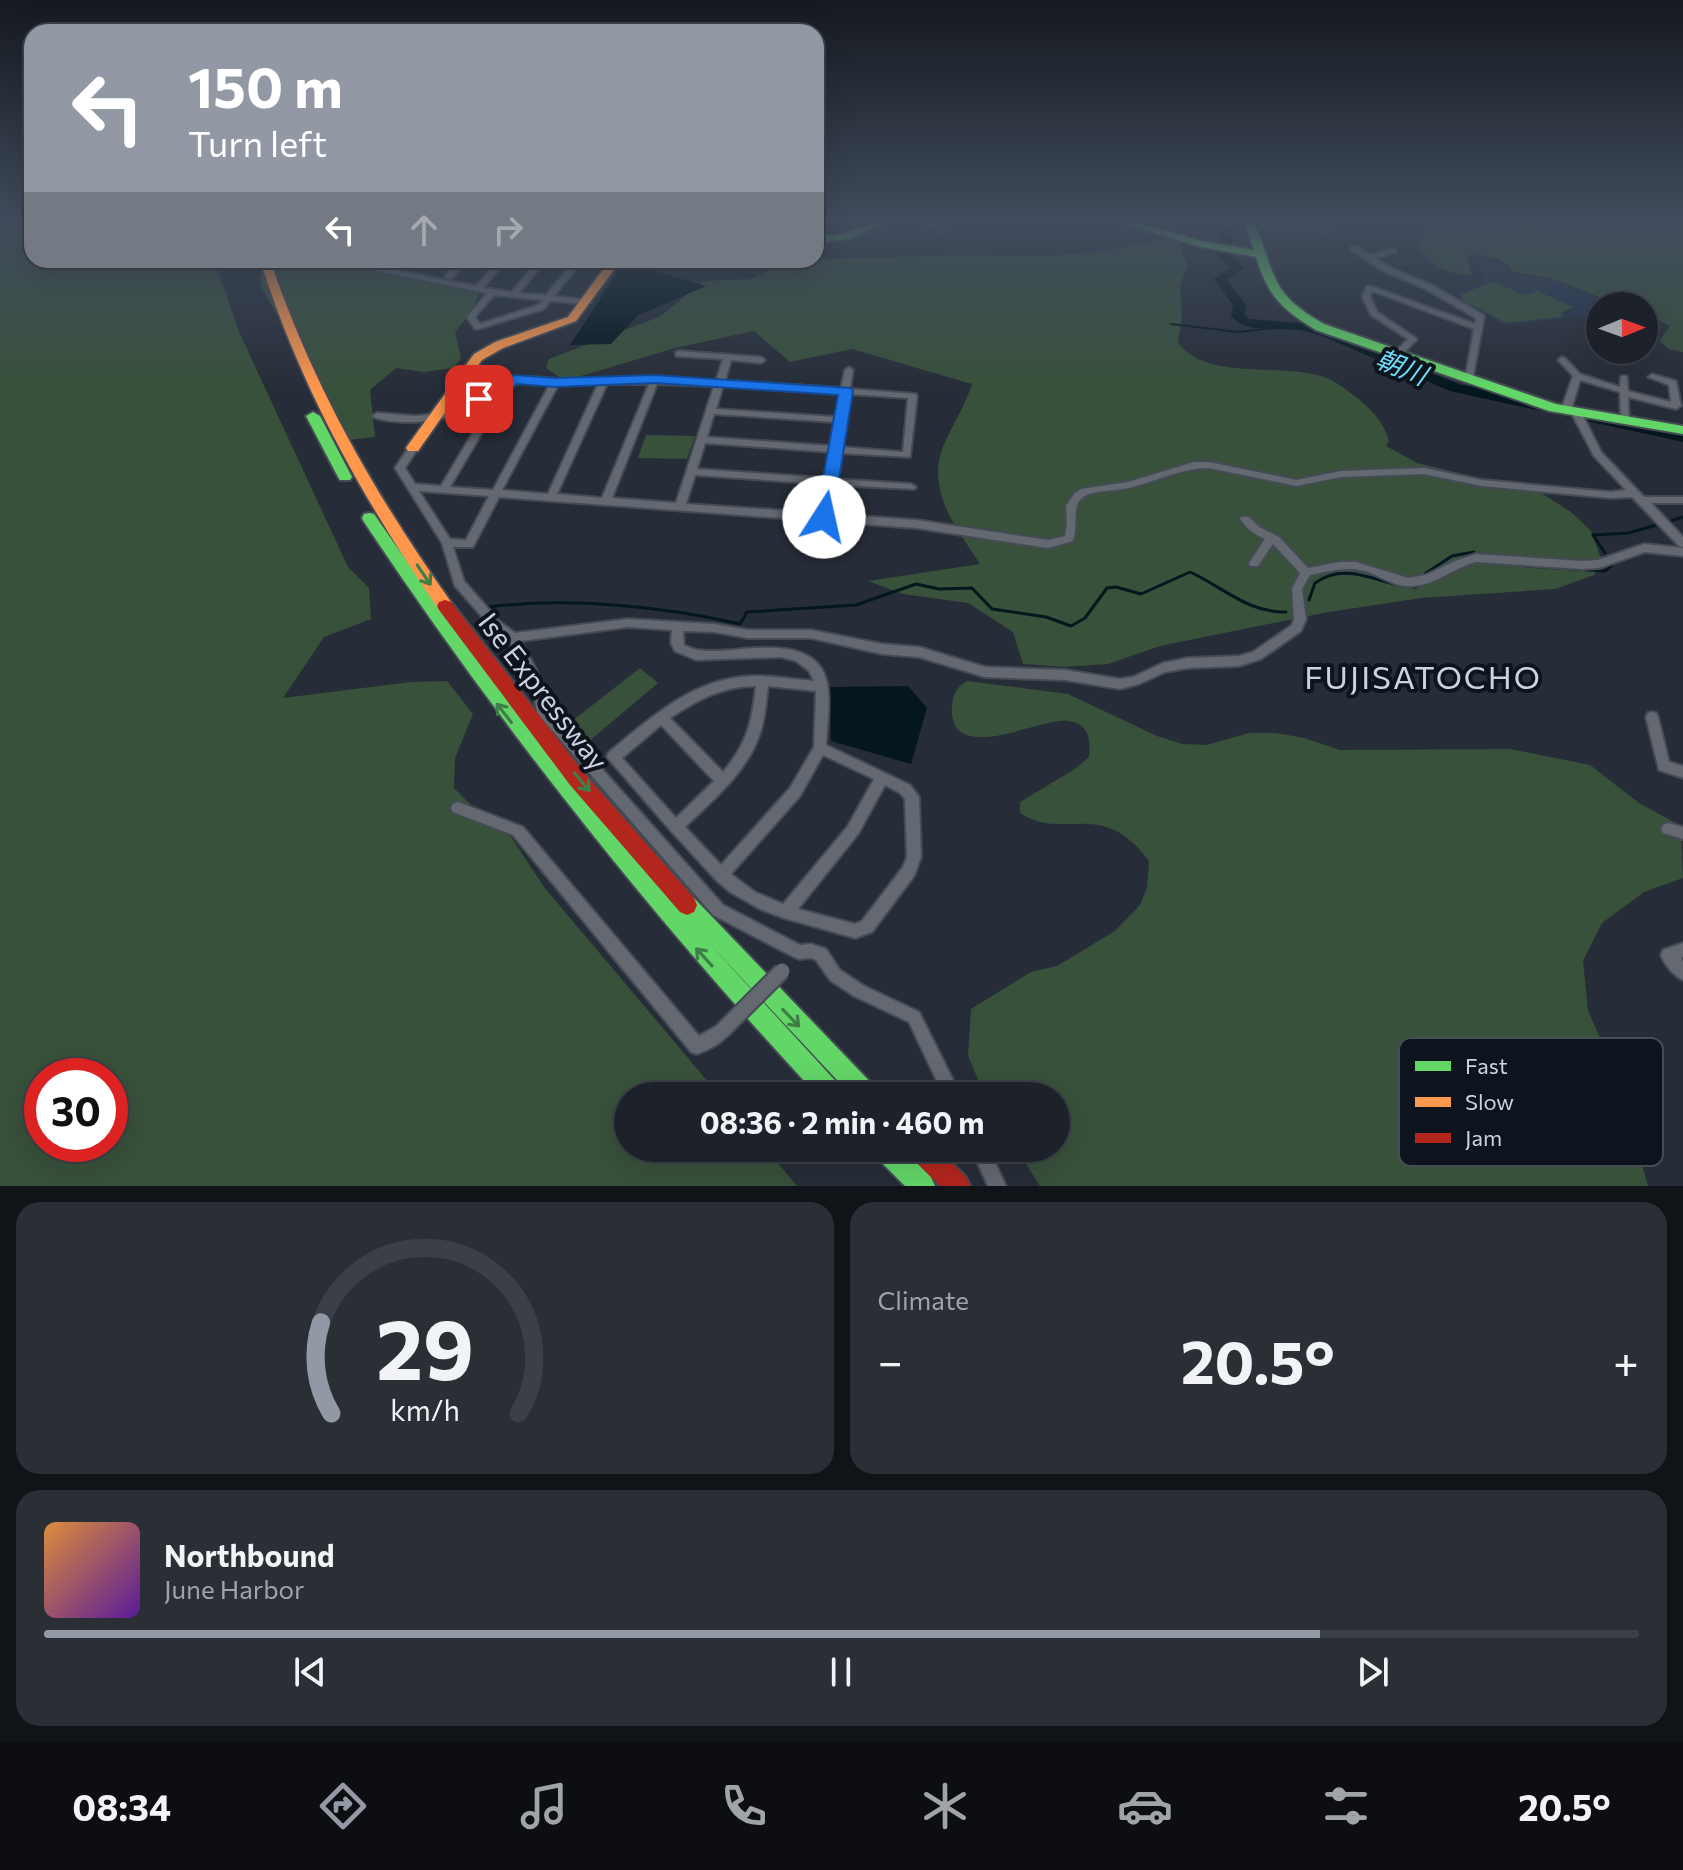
<!DOCTYPE html>
<html lang="en">
<head>
<meta charset="utf-8">
<style>
	:root { --surface:#1d222a; --page:#2a2f36; --text:#f1f3f6; --muted:#a0a4a8; --line:#3b3f47; --accent:#9299a5 }
	body { margin:0; font-family:Commissioner,"Noto Sans JP",sans-serif; background:var(--page); color:var(--text); height:100vh; display:flex; flex-direction:column; font-size:30px; white-space:nowrap }
	* { box-sizing:border-box; margin:0 }
	p { font-size:26px; color:var(--muted) }
	.icon { flex:none; width:44px; height:44px; fill:none; stroke:currentColor; stroke-width:2; stroke-linecap:round; stroke-linejoin:round }
	.map { position:relative; height:1186px; overflow:hidden }
	.side { display:flex; flex-direction:column; gap:16px; padding:16px; background:#101317; flex:1 }
	.side>* { flex:none }
	.hud { position:absolute; left:24px; top:24px; width:800px; height:244px; border-radius:24px; box-shadow:0 8px 32px #0002,0 0 0 2px var(--line); background:#9299a5; color:#fff; overflow:hidden }
	.needle { width:52px; rotate:89deg }
	.buttons { position:absolute; left:1586px; top:292px; display:grid; gap:16px }
	.buttons a { display:grid; place-items:center; width:72px; height:72px; border-radius:50%; background:var(--surface); box-shadow:0 8px 32px #0002,0 0 0 2px var(--line); font-size:40px }
	.speed { position:absolute; left:24px; top:1058px; display:flex; gap:16px; font-size:40px; font-weight:700; text-align:center }
	.speed>* { display:grid; place-content:center; width:104px; height:104px; border-radius:50%; background:var(--surface); box-shadow:0 8px 32px #0002,0 0 0 2px var(--line); line-height:1 }
	.speed .limit { border:12px solid #d22; background:#fff; color:#111 }
	.pin { position:absolute; display:grid; place-items:center; width:68px; height:68px; color:#fff; margin:-34px; border-radius:16px; box-shadow:0 4px 12px #0006 }
	.me { position:absolute; width:88px; margin:-44px; rotate:10deg; stroke-linejoin:round; filter:drop-shadow(0 0 6px #0008) }
	.turn { display:flex; align-items:center; gap:28px; height:168px; padding:0 32px; font-size:36px }
	.turn .icon { width:104px; height:104px; stroke-width:2.5 }
	.turn b { display:block; font-size:56px; line-height:68px }
	.lanes { display:flex; align-items:center; height:76px; padding:0 32px; background:#0003; justify-content:center; gap:40px; direction:ltr }
	.lanes .off { opacity:.35 }
	.big { font-size:60px; font-weight:700; line-height:1.1 }
	.side .widget { flex:1; display:flex; flex-direction:column; justify-content:center; gap:12px; min-width:0; padding:0 28px; border-radius:24px; background:var(--page) }
	.side .dial { align-items:center; gap:0 }
	.dial svg { height:208px; overflow:visible; fill:none; stroke:var(--line); stroke-width:7; stroke-linecap:round; text-anchor:middle }
	.dial text { fill:var(--text); stroke:none }
	.song { display:flex; align-items:center; gap:24px }
	.cover { width:96px; height:96px; border-radius:12px; background:linear-gradient(135deg,hsl(30 70% 55%),hsl(270 70% 35%)) }
	.played { height:8px; border-radius:4px; background:linear-gradient(90deg,var(--accent) 80%,var(--line) 80%) }
	.keys { display:flex; justify-content:space-around; direction:ltr }
	.heat { display:flex; justify-content:space-between; align-items:center; font-size:44px; direction:ltr }
	.side .tiles { flex:1; display:grid; gap:16px; grid-template-columns:1fr 1fr }
	.widget:last-child { grid-column:span 2 }
	.trip { position:absolute; left:614px; top:1082px; width:456px; height:80px; border-radius:40px; background:var(--surface); box-shadow:0 8px 32px #0002,0 0 0 2px var(--line); font-weight:700; line-height:80px; text-align:center }
	.tabs { display:flex; height:128px; justify-content:space-around; align-items:center; background:#0c0e11; color:var(--muted) }
	.tabs .icon { width:56px; height:56px }
	.tabs .on { color:var(--accent) }
	.tabs b { font-size:36px; color:var(--text) }
	.map>svg:first-child { display:block }
	.built { fill:#26334b }
	.green { fill:#38513b; fill-rule:evenodd }
	.water { fill:#04171e }
	.lines { fill:none; stroke-linecap:round; stroke-linejoin:round }
	.stream-far1 { stroke:#04171e; stroke-width:2 }
	.stream { stroke:#04171e; stroke-width:3 }
	.river { fill:#04171e; fill-rule:evenodd }
	.street-casing { stroke:#454b55; stroke-width:4 }
	.fast-casing { stroke:#454b55; stroke-width:4 }
	.slow-casing { stroke:#454b55; stroke-width:4 }
	.jam-casing { stroke:#454b55; stroke-width:4 }
	.street { fill:#636871; fill-rule:evenodd }
	.fast { fill:#63d668; fill-rule:evenodd }
	.slow { fill:#ff974d; fill-rule:evenodd }
	.jam { fill:#b3261e; fill-rule:evenodd }
	.street-bridge-casing { stroke:#454b55; stroke-width:19; stroke-linecap:butt }
	.street-bridge { stroke:#636871; stroke-width:15 }
	.oneway { stroke:#3d7f46 }
	.route { fill:#1a73e8; stroke:#114b97; stroke-width:2 }
	.labels { text-anchor:middle; dominant-baseline:central; stroke-width:8; stroke-linejoin:round; paint-order:stroke }
	.far-water-label { font-size:26px; font-style:italic; fill:#6bdefb; stroke:#0e141d }
	.street-label { font-size:28px; fill:#ccd3e0; stroke:#0e141d }
	.quarter-label { font-size:32px; letter-spacing:2px; fill:#ccd3e0; stroke:#0e141d }
	.key { fill:#0e141d; stroke:#474d58; stroke-width:2 }
	.key-label { font-size:22px; fill:#ccd3e0 }
</style>
</head>
<body>
<div class="map">
<svg width="1683" height="1186" viewBox="0 0 1683 1186">
	<rect width="100%" height="100%" fill="#272d38"/>
	<path class="built" d="M1478 260 1496 261 1505 270 1527 277 1551 278 1618 306H1600V324L1575 317 1506 326 1460 300 1458 294 1478 285 1483 277Z"/>
	<path class="green" d="M0 222H32V260H214L240 334 348 567 369 588 371 619 324 637 283 698 411 682 447 681 473 714 455 758 454 788 475 809 499 819 544 887 720 1096H628V1148H765L797 1186H0ZM42 1076H110V1144H42Z
		M1418 222H1683V352L1669 349 1659 341 1670 326 1644 313V306C1609 306 1585 289 1552 279 1537 274 1526 276 1509 270L1511 268C1498 257 1483 252 1466 256L1472 274 1469 275C1449 274 1425 265 1419 244L1427 231Z
		M1169 238 1179 242 1187 266 1180 285 1182 316 1178 342C1205 382 1281 362 1324 377 1338 382 1349 392 1361 401 1373 411 1385 425 1389 441L1386 446 1417 463 1541 493 1571 512 1591 531 1602 561 1594 575 1555 589 1421 598 1323 613 1160 646 1108 664 1064 667 1023 664 1013 632 968 603 903 594 868 581 980 564C955 525 923 488 946 440 955 421 966 403 972 384L852 349 790 362 754 331 675 348 554 384 559 377 546 368 549 359 659 317 704 281 752 279 789 260 962 255 1048 256 1106 251Z
		M299 264H356L394 276 480 291 472 311 455 332 461 358 454 368 424 372 396 368 370 390 375 437 349 440 335 418 329 399 313 377 261 287 260 275 269 269Z
		M1493 282 1525 295 1538 291 1573 307 1561 313 1562 317 1506 323 1462 300 1461 294Z
		M646 435 695 436 687 459 638 458Z
		M640 668 658 683 581 748 563 728Z
		M967 681 1068 694 1157 736 1182 744 1207 745 1249 733H1276L1304 738 1340 750 1510 749 1590 765 1639 803 1681 826 1683 878 1644 892 1602 923 1583 961 1588 1011 1615 1071 1648 1186H1040L1016 1148H1056V1096H985L968 1056 971 1009 1031 972 1057 966 1115 931 1140 905 1147 888 1149 861C1102 797 1064 842 1020 813V802L1075 769 1089 757C1091 739 1089 723 1067 721 1038 718 948 768 952 706 953 694 957 686 967 681Z"/>
	<path class="water" d="M624 262 706 286 637 316 611 344 570 345Z
		M908 686 927 708 911 764 831 741 830 687Z"/>
	<g class="lines">
		<path class="stream-far1" d="M1171 324 1238 332 1275 328"/>
		<path class="stream" d="M1668 522 1683 517
			M1605 553 1593 535 1628 533 1660 524
			M1527 566 1605 571 1612 565
			M1426 573 1452 556 1474 552
			M1309 600 1315 583C1349 559 1381 587 1416 587
			M488 607C568 597 662 606 740 624L747 612 856 605 916 584 939 589 972 588 992 609 1046 617 1071 626 1085 618 1107 588 1116 587 1141 594 1190 572C1223 587 1248 613 1286 612"/>
		<path class="river" d="M1216 222H1228L1232 240 1227 252 1244 268 1227 280 1246 305 1245 315 1249 319 1313 324 1461 385 1487 388 1586 414 1683 432V442L1450 391 1322 336 1300 330 1253 328 1240 324 1231 316 1233 305 1214 279 1230 268 1215 253 1220 240Z"/>
		<g class="street-casing">
			<path id="street" d="M922 222H931L947 230 940 232Z
				M1248 224 1328 227 1332 229 1328 231 1251 228H1248Z
				M1351 246H1357L1370 255 1396 248V252L1375 258 1391 268 1432 285 1483 315 1484 317 1472 382 1469 383 1465 380 1474 329 1372 291 1370 296 1377 312 1417 339 1399 358H1393V354L1408 339 1371 315 1362 296 1367 286H1370L1475 324 1476 318 1426 289 1385 272 1351 250Z
				M357 260H367L381 267 476 286 499 260H507L483 288 512 292 538 260H546L519 293 546 295 575 260H583L554 296 587 300 591 302 587 304 550 301 544 309 478 329H475L467 317 487 293 376 271ZM494 295 543 300 538 305 480 324 475 317Z
				M434 260 458 261 468 260 451 279H448L444 277 455 265Z
				M699 260 747 263 748 260H756L752 267H749L703 262Z
				M679 351 761 357 765 360 761 363 731 360 725 381 841 388 845 370 849 367 853 370 850 389 916 394 917 396 910 457 840 453 835 479 911 484 916 487 914 489 834 485 830 514 916 520 1048 540 1065 536 1067 524 1066 506 1074 494 1081 489 1128 482 1194 462H1209L1296 480 1341 471 1424 468 1482 480 1611 492 1626 490 1594 456 1571 412 1576 409 1581 412 1601 452 1644 497H1683V503H1651L1683 537V547L1679 546 1632 497 1611 498 1482 486 1424 474 1341 477 1296 486 1209 468C1177 468 1148 486 1117 490 1106 491 1089 491 1081 499 1072 507 1078 527 1073 541L1048 548 916 528 499 497 473 547H453L464 581 499 621 515 633 628 619 714 624 748 630H811L882 644 919 647 985 667 1065 670 1120 679 1133 677 1163 663 1188 658 1239 656 1253 652 1292 625 1294 619 1292 589 1300 573 1273 544 1258 566H1250L1249 563 1265 539C1254 534 1247 529 1240 519L1241 517H1249L1259 527 1279 537 1308 568 1340 562H1356L1408 578 1426 575 1455 561 1476 554 1582 561 1598 560 1644 544 1683 548V556L1645 552 1599 568 1582 569 1476 562C1452 568 1433 588 1406 586 1391 585 1379 575 1365 571 1347 566 1328 571 1310 575L1302 589 1306 619 1301 631 1261 659 1239 666 1188 668 1165 672 1139 684 1120 689 1065 680 985 677 919 657 882 654 811 638H748L714 632 683 631 684 645C698 653 715 651 732 650 767 647 823 640 828 689 830 707 827 727 826 745L910 785 919 797 921 857 914 876 872 932 855 938 784 918 762 910 730 892 716 880 671 831 607 757 608 753C647 721 688 683 740 677 764 674 789 679 814 681L809 671 796 661 781 657 696 660 675 651 671 643 672 630 628 627 521 641C533 663 544 682 547 707L723 905 800 945 811 944 826 949 840 970 864 986 919 1012 961 1096H944L909 1022 854 996 830 980 816 960 811 958 799 959 794 957 713 915 537 713 533 690 524 669 509 641 491 627 455 586 442 543 395 468 410 446H416L418 448 405 468 415 484 441 486 493 399C458 413 443 423 403 422 392 421 381 421 372 416L377 413 416 416 444 413 498 391 504 381 529 377 560 379H651L655 376 659 379 716 381 723 359 676 356V352ZM529 382 550 384 493 490 450 487 510 385ZM598 384 548 494 502 490 558 385ZM607 384H649L602 498 557 494ZM657 384 714 386 676 503 612 498ZM723 386 841 394 836 417 716 409ZM849 394 908 398 903 452 841 447ZM714 414 835 422 831 446 707 437ZM705 443 830 452 826 478 697 469ZM695 475 825 484 820 513 686 504ZM419 491 489 496 466 540 450 539ZM756 686C752 722 747 744 723 772L670 718C697 700 723 686 756 686ZM768 686 816 691 814 747 790 788 721 865 685 827C713 800 746 773 759 736 765 720 766 703 768 686ZM661 725 714 781 676 818 622 758ZM823 755 874 779 848 826 783 904 755 892 731 874 800 796ZM885 785 900 793 905 799 907 857 903 867 862 921 855 924 798 909 858 834Z
				M1562 357 1565 358 1580 374 1620 387 1621 376H1627L1628 391 1671 402 1669 385 1648 377 1652 374 1676 381 1681 406 1676 409 1628 397 1629 420 1627 422H1621L1620 392 1580 380 1571 410 1566 413 1563 412 1561 410 1573 376 1558 360Z
				M1652 712 1656 713 1658 717 1669 762 1683 766V778L1659 770 1658 766 1646 717 1648 713Z
				M458 802 523 827 699 1036 722 1023 728 1025 730 1031C725 1042 708 1050 697 1054L691 1052 513 835 453 812 451 808 453 804Z
				M1668 823 1683 827V839L1663 833 1661 829 1663 825Z
				M1683 943V957L1681 958 1683 961V980C1674 976 1664 964 1661 955L1663 950Z
				M971 1148H988L1006 1186H988Z"/>
		</g>
		<g class="fast-casing">
			<path id="fast" d="M874 222H887L850 239 816 242V236L844 234Z
				M1119 222H1135L1206 242 1254 250 1244 222H1254C1277 276 1268 292 1324 324L1556 404 1683 426V434L1549 411 1316 330C1281 309 1268 296 1256 257L1201 247Z
				M313 412 320 416 352 477 350 480H340L338 477 306 416Z
				M369 513 374 514C468 651 568 784 678 909L677 905 680 898 687 895 694 898 876 1088 880 1096H852L706 940 842 1088 846 1096H818C651 916 500 726 364 522L362 518 364 514Z
				M873 1148H902L931 1177 935 1186H905L876 1157Z"/>
		</g>
		<g class="slow-casing">
			<path id="slow" d="M260 260H270C313 386 374 493 451 602L453 606 451 610H439C363 499 301 389 260 260Z
				M610 260H621L576 321 503 348 482 360 418 451H408L406 448 408 445 474 354 495 342 568 317Z"/>
		</g>
		<g class="jam-casing">
			<path id="jam" d="M445 600 451 602 584 773 694 898 697 905 694 912 687 915 680 912 570 785 439 610 437 606 439 602Z
				M908 1148H937L966 1177 970 1186H940L911 1157Z"/>
		</g>
		<use href="#street" class="street"/>
		<use href="#fast" class="fast"/>
		<use href="#slow" class="slow"/>
		<use href="#jam" class="jam"/>
		<g class="street-bridge-casing">
			<path id="street-bridge" d="M722 1031 782 971"/>
		</g>
		<use href="#street-bridge" class="street-bridge"/>
	</g>
	<defs><path id="oneway-shaft" d="M-6 0H5M1.5-3L5.5 0L1.5 3" fill="none" stroke-width="1.6" stroke-linecap="round" stroke-linejoin="round" transform="scale(2)"/></defs>
	<g class="oneway">
		<use href="#oneway-shaft" transform="translate(424 575) rotate(56)"/>
		<use href="#oneway-shaft" transform="translate(504 713) rotate(-128)"/>
		<use href="#oneway-shaft" transform="translate(582 782) rotate(50)"/>
		<use href="#oneway-shaft" transform="translate(704 957) rotate(-132)"/>
		<use href="#oneway-shaft" transform="translate(791 1018) rotate(46)"/>
	</g>
	<linearGradient id="sky" x2="0" y2="1"><stop stop-color="#15191f"/><stop offset="0.57" stop-color="#414c5e"/><stop offset="1" stop-color="#414c5e" stop-opacity="0"/></linearGradient>
	<rect width="1683" height="388" fill="url(#sky)"/>
	<path class="route" d="M515 375 555 378 655 375 851 388 853 391 833 517 824 522 816 517 838 395 655 383 555 387 517 384 506 396 479 404 471 399 495 390 501 380Z"/>
	<g class="labels">
		<g class="far-water-label">
			<text transform="translate(1402 366) rotate(22)">朝川</text>
		</g>
		<g class="street-label">
			<text transform="translate(544 691) rotate(52)">Ise Expressway</text>
		</g>
		<g class="quarter-label">
			<text x="1423" y="676">FUJISATOCHO</text>
		</g>
	</g>
	<rect x="1399" y="1038" width="264" height="128" rx="12" class="key"/>
	<rect x="1415" y="1061" width="36" height="10" fill="#63d668"/>
	<rect x="1415" y="1097" width="36" height="10" fill="#ff974d"/>
	<rect x="1415" y="1133" width="36" height="10" fill="#b3261e"/>
	<g class="key-label">
		<text x="1465" y="1074">Fast</text>
		<text x="1465" y="1110">Slow</text>
		<text x="1465" y="1146">Jam</text>
	</g>
</svg>
<div class="buttons">
<a><svg class="needle" viewBox="-14 -14 28 28"><path d="M0-13l5 13h-10z" fill="#e53935"/><path d="M0 13l5-13h-10z" fill="#a0a4a8"/></svg></a>
</div>
<div class="speed"><div class="limit">30</div></div>
<div class="pin" style="left:479px;top:399px;background:#d93025"><svg class="icon" aria-label="arrive" viewBox="0 0 24 24"><path d="M6 21V4h12l-3 4 3 4H6"/></svg></div>
<svg class="me" style="left:824px;top:517px" viewBox="-20 -20 40 40"><circle r="19" fill="#fff"/><path d="M0-13L10 11 0 6-10 11z" fill="#1a73e8"/></svg>
<div class="trip">08:36 · 2 min · 460 m</div>
<div class="hud">
<div class="turn"><svg class="icon" aria-label="left" viewBox="0 0 24 24"><path d="M17 20v-9H6M10 6l-5 5 5 5"/></svg><div><b>150 m</b>Turn left</div></div>
<div class="lanes"><svg class="icon" aria-label="left" viewBox="0 0 24 24"><path d="M17 20v-9H6M10 6l-5 5 5 5"/></svg><svg class="icon off" aria-label="ahead" viewBox="0 0 24 24"><path d="M12 20V5M6 11l6-6 6 6"/></svg><svg class="icon off" aria-label="right" viewBox="0 0 24 24"><path d="M7 20v-9h11M14 6l5 5-5 5"/></svg></div>
</div>
</div>
<section class="side">
<div class="tiles">
<div class="widget dial"><svg viewBox="0 0 100 80">
<path d="M14 69A42 42 0 1 1 86 69"/>
<path d="M14 69A42 42 0 0 1 10 34" stroke="#9299a5"/>
<text x="50" y="56" font-size="32" font-weight="700">29</text>
<text x="50" y="72" font-size="11">km/h</text>
</svg></div>
<div class="widget"><p>Climate</p>
<div class="heat"><a>−</a><b class="big">20.5°</b><a>+</a></div>
</div>
<div class="widget">
<div class="song"><i class="cover"></i><div><b>Northbound</b><p>June Harbor</p></div></div>
<div class="played"></div>
<div class="keys"><svg class="icon" aria-label="previous" viewBox="0 0 24 24"><path d="M18 5L8 12l10 7zM5 5v14"/></svg><svg class="icon" aria-label="pause" viewBox="0 0 24 24"><path d="M8 5v14M16 5v14"/></svg><svg class="icon" aria-label="next" viewBox="0 0 24 24"><path d="M6 5l10 7-10 7zM19 5v14"/></svg></div>
</div>
</div>
</section>
<nav class="tabs">
<b>08:34</b>
<svg class="icon on" aria-label="directions" viewBox="0 0 24 24"><path d="M12 3l9 9-9 9-9-9zM9 14v-3h6M13 9l2 2-2 2"/></svg>
<svg class="icon" aria-label="music" viewBox="0 0 24 24"><path d="M9 18V5l10-2v13"/><circle cx="6" cy="18" r="3"/><circle cx="16" cy="16" r="3"/></svg>
<svg class="icon" aria-label="phone" viewBox="0 0 24 24"><path d="M5 4h4l2 5-3 2q2 4 5 5l2-3 5 2v4C11 20 4 13 5 4z"/></svg>
<svg class="icon" aria-label="climate" viewBox="0 0 24 24"><path d="M12 3v18M4 7l16 10M4 17L20 7"/></svg>
<svg class="icon" aria-label="car" viewBox="0 0 24 24"><path d="M5 17H2v-5l4-1 3-4h7l3 4 3 1v5h-3M9 17h6M6 11h13"/><circle cx="7" cy="17" r="2"/><circle cx="17" cy="17" r="2"/></svg>
<svg class="icon" aria-label="filters" viewBox="0 0 24 24"><path d="M4 7h16M4 17h16"/><circle cx="9" cy="7" r="2"/><circle cx="15" cy="17" r="2"/></svg>
<b>20.5°</b>
</nav>
</body>
</html>
